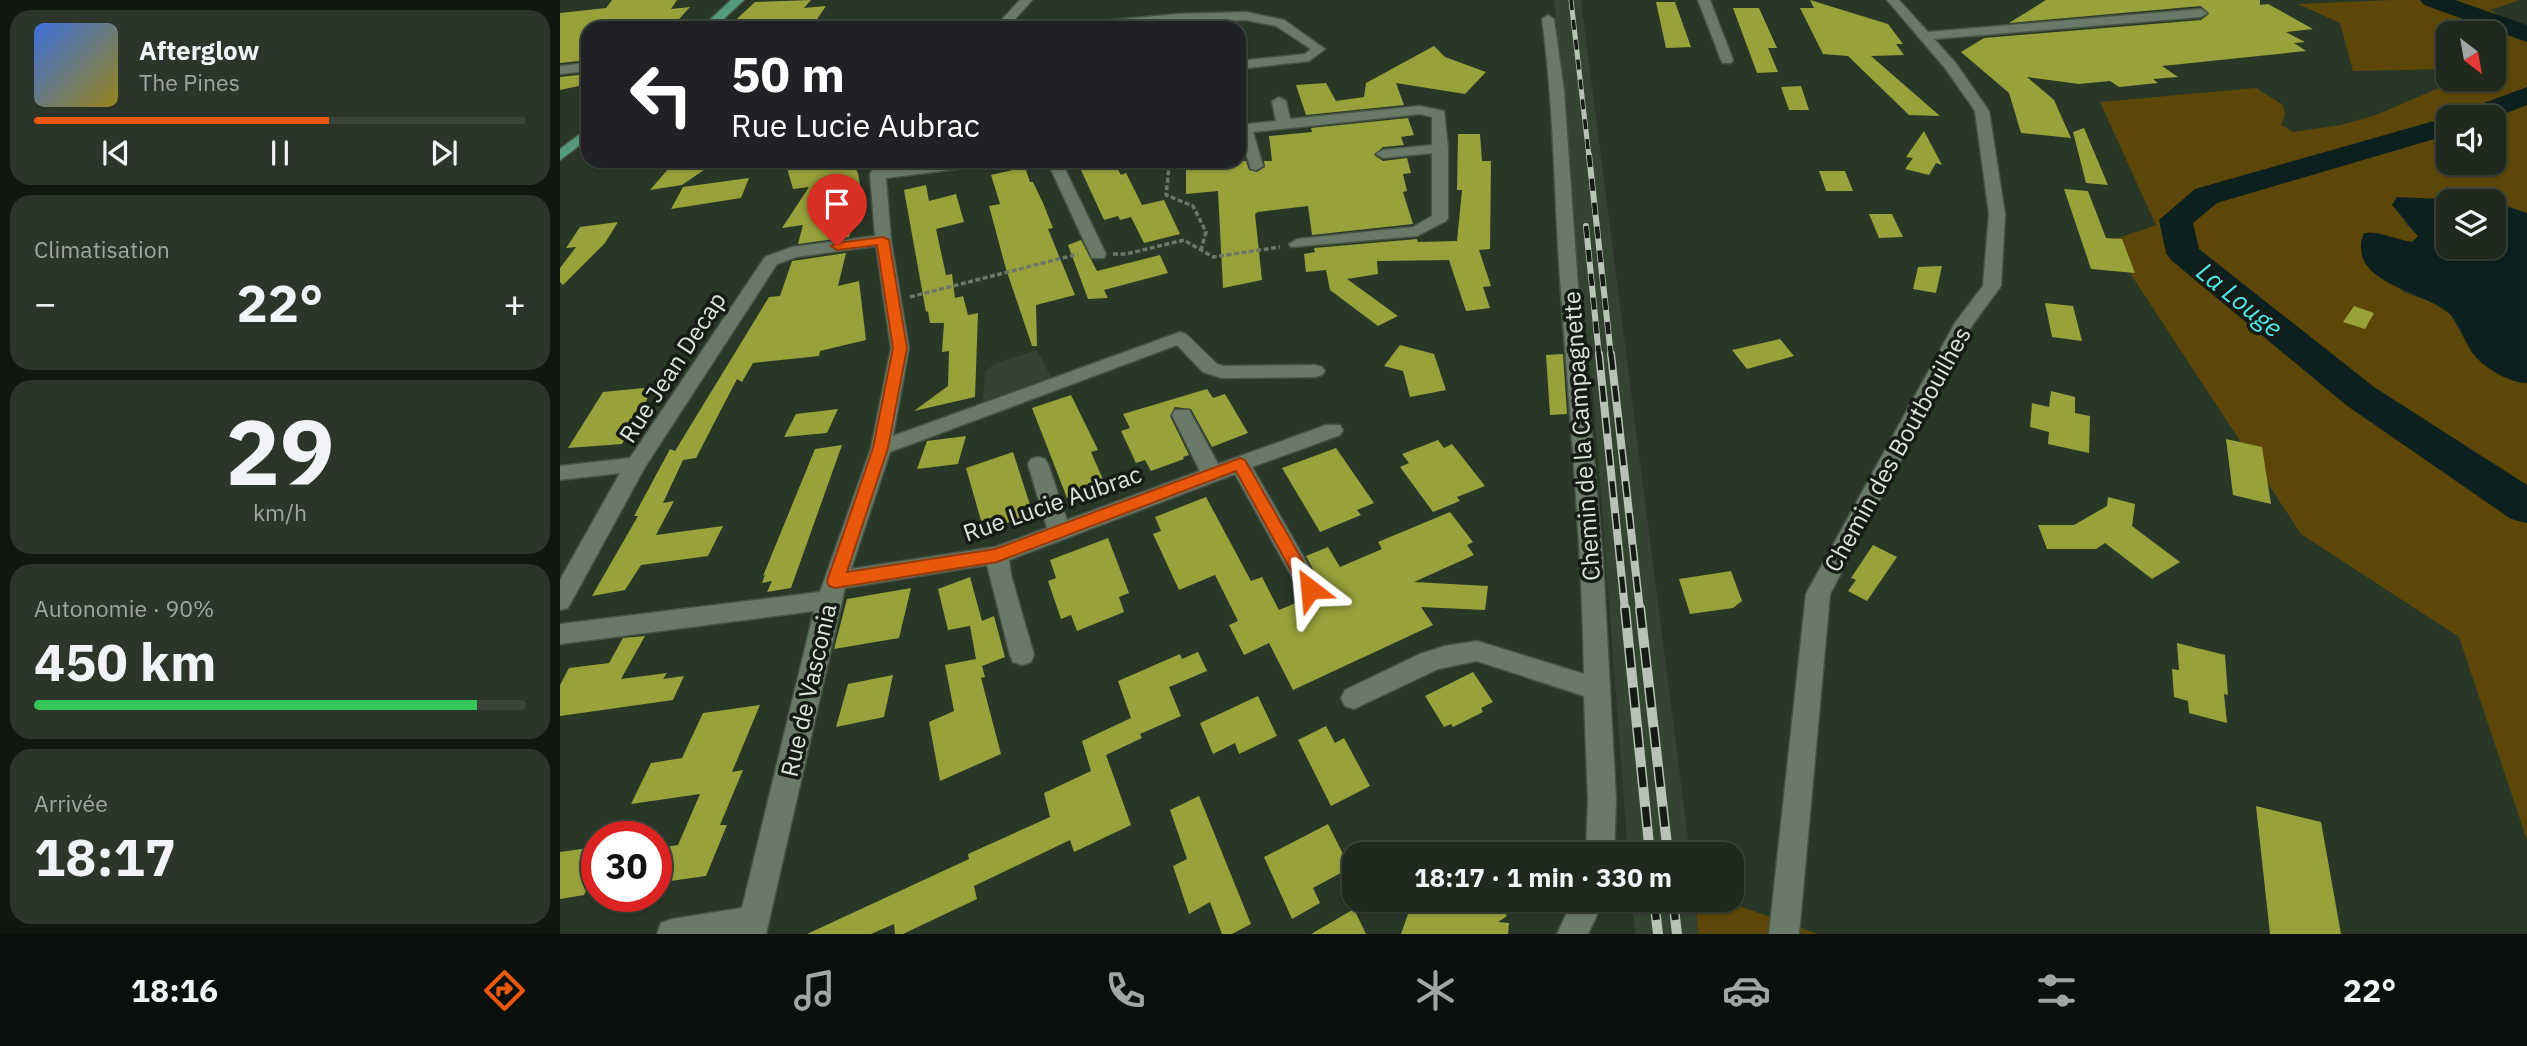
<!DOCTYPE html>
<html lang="fr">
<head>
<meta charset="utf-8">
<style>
	:root { --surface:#1f291d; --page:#2c352a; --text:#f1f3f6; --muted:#a1a6a4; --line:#3c453b; --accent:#ea580c }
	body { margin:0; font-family:"IBM Plex Sans",sans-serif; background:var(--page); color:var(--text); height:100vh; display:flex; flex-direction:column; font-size:26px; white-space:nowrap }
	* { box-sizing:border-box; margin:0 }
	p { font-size:23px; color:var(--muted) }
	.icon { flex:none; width:38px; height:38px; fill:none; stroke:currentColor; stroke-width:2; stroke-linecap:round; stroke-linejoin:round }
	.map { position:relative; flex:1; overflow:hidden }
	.panel { display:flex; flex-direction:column; gap:10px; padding:10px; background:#111710; width:560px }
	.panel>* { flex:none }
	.top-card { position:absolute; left:21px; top:21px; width:665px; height:147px; border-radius:21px; box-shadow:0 2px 5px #0004,0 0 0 2px var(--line); background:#202124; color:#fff; overflow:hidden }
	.needle { width:46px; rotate:149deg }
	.tools { position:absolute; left:1876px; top:21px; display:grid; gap:14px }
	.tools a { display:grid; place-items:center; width:70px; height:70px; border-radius:14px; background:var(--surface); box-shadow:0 2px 5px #0004,0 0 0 2px var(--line); font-size:35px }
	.speed { position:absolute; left:21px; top:821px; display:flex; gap:14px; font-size:35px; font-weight:700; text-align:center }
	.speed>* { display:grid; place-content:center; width:91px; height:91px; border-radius:50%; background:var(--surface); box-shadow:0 2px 5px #0004,0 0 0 2px var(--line); line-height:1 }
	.speed .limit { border:10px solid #d22; background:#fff; color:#111 }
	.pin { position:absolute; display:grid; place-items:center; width:60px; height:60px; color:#fff; margin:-72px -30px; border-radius:50% 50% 50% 0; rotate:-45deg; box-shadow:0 0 7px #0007 }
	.pin .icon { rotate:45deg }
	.me { position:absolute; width:77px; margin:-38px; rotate:331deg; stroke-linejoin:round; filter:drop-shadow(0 0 5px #0008) }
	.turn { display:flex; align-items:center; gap:24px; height:147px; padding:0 35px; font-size:32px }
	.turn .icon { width:91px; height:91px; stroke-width:2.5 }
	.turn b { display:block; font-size:49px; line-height:60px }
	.big { font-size:52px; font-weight:700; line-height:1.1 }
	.panel .widget { flex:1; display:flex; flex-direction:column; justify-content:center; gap:10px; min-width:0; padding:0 24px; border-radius:21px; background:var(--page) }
	.panel .dial { align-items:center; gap:0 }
	.dial b { font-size:91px; line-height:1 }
	.song { display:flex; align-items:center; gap:21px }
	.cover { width:84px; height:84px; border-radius:10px; background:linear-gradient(135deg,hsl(220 70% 55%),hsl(50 70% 35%)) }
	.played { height:7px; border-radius:4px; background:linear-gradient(90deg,var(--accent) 60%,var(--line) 60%) }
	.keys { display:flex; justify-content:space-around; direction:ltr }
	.heat { display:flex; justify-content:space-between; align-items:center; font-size:38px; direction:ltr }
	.charge { height:10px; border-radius:5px; background:linear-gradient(90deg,#34c759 90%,var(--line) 0) }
	.trip { position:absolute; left:782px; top:842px; width:402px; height:70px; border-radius:21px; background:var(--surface); box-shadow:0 2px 5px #0004,0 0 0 2px var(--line); font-weight:700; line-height:70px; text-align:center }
	.dock { display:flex; height:112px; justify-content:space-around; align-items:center; background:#0c100c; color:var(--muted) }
	.dock .icon { width:49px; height:49px }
	.dock .current { color:var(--accent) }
	.dock b { font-size:32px; color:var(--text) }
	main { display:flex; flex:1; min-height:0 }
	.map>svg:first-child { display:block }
	.built { fill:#334530 }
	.green { fill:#5d4708; fill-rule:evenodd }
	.water { fill:#0d2020 }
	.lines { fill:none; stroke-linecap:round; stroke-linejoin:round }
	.river { fill:#0d2020; fill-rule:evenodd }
	.building { fill:#98a13a }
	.minor-casing { stroke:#465245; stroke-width:3 }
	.major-casing { stroke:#465245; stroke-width:3 }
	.path { stroke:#6b7769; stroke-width:3.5; stroke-dasharray:5 2.5; stroke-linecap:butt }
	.minor { fill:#6a7a68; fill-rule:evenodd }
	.major { fill:#539a7f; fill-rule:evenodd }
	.rail-far3-casing { stroke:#b8c2b7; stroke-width:5 }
	.rail-far2-casing { stroke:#b8c2b7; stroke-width:6 }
	.rail-far1-casing { stroke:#b8c2b7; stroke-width:8 }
	.rail-casing { stroke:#b8c2b7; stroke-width:10 }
	.rail-far3 { stroke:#161c15; stroke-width:3.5; stroke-dasharray:10; stroke-linecap:butt }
	.rail-far2 { stroke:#161c15; stroke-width:4.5; stroke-dasharray:12; stroke-linecap:butt }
	.rail-far1 { stroke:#161c15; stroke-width:5; stroke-dasharray:16; stroke-linecap:butt }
	.rail { stroke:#161c15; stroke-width:7; stroke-dasharray:20; stroke-linecap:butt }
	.route { fill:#ea580c; stroke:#983908; stroke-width:2 }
	.labels { text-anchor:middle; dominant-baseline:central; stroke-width:7; stroke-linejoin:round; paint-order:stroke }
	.street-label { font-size:24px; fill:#dce5db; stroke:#161c15 }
	.water-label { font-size:26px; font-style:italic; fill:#50e7ea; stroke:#161c15 }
</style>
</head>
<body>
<main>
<section class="panel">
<div class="widget">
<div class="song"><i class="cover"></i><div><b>Afterglow</b><p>The Pines</p></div></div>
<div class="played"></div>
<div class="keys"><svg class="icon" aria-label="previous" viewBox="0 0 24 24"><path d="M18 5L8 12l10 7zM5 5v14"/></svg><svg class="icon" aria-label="pause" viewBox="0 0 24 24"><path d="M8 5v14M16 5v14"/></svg><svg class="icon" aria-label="next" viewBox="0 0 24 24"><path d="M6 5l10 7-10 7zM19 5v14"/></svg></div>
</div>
<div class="widget"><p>Climatisation</p>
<div class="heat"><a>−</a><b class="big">22°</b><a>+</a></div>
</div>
<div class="widget dial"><b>29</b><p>km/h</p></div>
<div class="widget"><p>Autonomie · 90%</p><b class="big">450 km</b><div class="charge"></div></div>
<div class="widget"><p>Arrivée</p><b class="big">18:17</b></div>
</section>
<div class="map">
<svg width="1967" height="934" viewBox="0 0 1967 934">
	<rect width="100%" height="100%" fill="#293727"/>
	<path class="built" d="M994 0H1021L1130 854H1068L1034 406 1008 186 1001 68Z
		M477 350 491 377 423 401 425 371 436 363Z
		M1072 900H1136L1138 934H1075Z"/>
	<path class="green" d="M1834 0H1960L1930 10 1967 31V213L1934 201 1873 198 1844 222 1858 236 1853 242C1836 240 1821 231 1805 233L1801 241 1843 292 1871 302 1890 314 1913 354 1961 383H1967V840L1899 637 1741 534 1549 241 1596 225 1540 102 1696 88 1723 105 1725 115 1721 125 1733 132 1781 125 1816 115 1900 79H1934V33H1888V69L1793 71 1780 23 1738 4ZM1888 117H1934V163H1888Z
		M1136 900H1162L1258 934H1138Z"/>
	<path class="water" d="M1837 197 1923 201H1888V247H1934V203L1967 213V383C1949 383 1922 367 1912 352 1904 341 1900 324 1890 314 1867 291 1784 284 1804 233 1821 231 1836 240 1852 242L1858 236 1832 205Z"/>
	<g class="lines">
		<path class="river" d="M1860 0H1895L1967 25V42L1864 5Z
			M1967 87V105L1934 118 1898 117 1902 111Z
			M1888 117V135L1657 203 1633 223 1639 249 1814 387 1967 485V523L1951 519 1786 405 1611 260 1606 253 1599 220 1635 189Z"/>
	</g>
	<path class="building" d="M52 0H117L111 9 130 7 111 28H28V60L0 63V13L46 8Z
		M251 0 244 8 266 6 251 28H167L195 2Z
		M1250 0 1328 24 1343 44H1336L1344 55 1311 56 1380 116 1349 115 1288 56 1263 54 1240 8H1254Z
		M1486 0H1700V5L1708 4 1753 29 1726 32 1745 42 1734 43 1746 51 1602 66 1618 77 1593 79 1598 83 1559 87 1550 81 1519 84 1467 77 1494 100 1511 138 1461 133 1449 93 1401 52 1424 38 1641 20 1649 14 1641 6 1449 23Z
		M1096 2H1115L1131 47 1106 48Z
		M1173 8H1199L1217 48H1208L1218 72 1197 73Z
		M874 46 885 57 926 72 905 94 836 83 844 105 746 115 736 85 766 83 776 101 804 97 806 83Z
		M28 74V84L0 90V77Z
		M1241 86 1249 110H1229L1221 87Z
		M848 118 854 135 841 137 844 145 823 147 814 155 823 161 847 158 851 173 843 174 847 191 843 192 853 224 752 235 748 206 698 212 695 214 702 280 663 288 658 191 626 194V163L686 161 689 170 697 172 705 167 704 161H712L709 136 752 132 751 128Z
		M1524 128 1548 185 1526 183 1513 132Z
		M1364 131 1382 165 1376 163 1369 175 1345 169 1353 158 1346 157Z
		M898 134H920L922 161H931L930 249 919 250 931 286 923 287 930 308 906 311 889 260 817 261 818 274 787 279 838 316 818 326 770 290 766 270 746 272 744 254 755 252 754 248 857 239 858 242 897 241 902 190H897Z
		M115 161H157L122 185 90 190Z
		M225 161H291L298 173 302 197 289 237 238 244 243 225 222 228 249 187 233 189Z
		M553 161 561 175 566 173 582 205 604 200 620 234 584 243 571 217 560 220 558 216 544 220 520 168Z
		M465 167 470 182H473L483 203 493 228 488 229 515 295 476 305 477 346H472L446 269 429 206 440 204 431 175Z
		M1259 171H1285L1293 191H1266Z
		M189 178 181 198 111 209 123 187Z
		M366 185 369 201 396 194 404 222 376 229 386 275 392 274 395 298 403 296 408 315 418 313 415 397 354 411 388 386 389 351 382 352 384 323H370L368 311 366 312 344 190Z
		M1504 189 1528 191 1546 238 1562 239 1575 273 1531 269Z
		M1309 214H1332L1343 237 1319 238Z
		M58 222 45 243 3 285 0 282V268L16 247 6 248 20 227Z
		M521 240 537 271 600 255 608 273 544 290 548 298 528 299 508 245Z
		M286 253 278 286 299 281 306 340 260 351 259 356 193 363 182 382 177 379 136 458 123 460 103 503 114 501 96 535 163 526 148 556 81 565 65 590 32 596 78 516H74L110 449 115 451 209 297 220 296 232 261Z
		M1382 266 1376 293 1353 289 1358 267Z
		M1485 303 1513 306 1522 341 1492 337Z
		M1794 306 1814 313 1805 329 1783 322Z
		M1220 339 1234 356 1187 369 1172 350Z
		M840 345 874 354 886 390 850 397 843 371 824 366Z
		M1003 354 1007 414 990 415 986 355Z
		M94 387 62 444 8 448 43 392Z
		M647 389 653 398 665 394 688 433 652 447 631 409 615 407 610 416 629 455 623 457 624 459 591 471 585 460 576 463 561 431 570 428 563 414Z
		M1491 391 1515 397V413L1530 416 1529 453 1488 444 1489 432 1470 427 1472 403 1489 407Z
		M511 395 538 450 531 452 545 484 507 498 472 408Z
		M278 409 267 433 224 437 236 414Z
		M406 436 398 464 357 469 367 441Z
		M1666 439 1702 447 1711 504 1673 495Z
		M878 440 884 448 892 444 925 486 897 497 900 501 873 512 840 467 849 463 842 454Z
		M282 445 231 588 207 592 212 581 202 583 205 575 203 576 255 449Z
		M776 448 814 503 797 510 801 515 760 532 722 468Z
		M453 452 473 514 424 531 406 468Z
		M646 497 691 581 702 577 719 610 745 599 751 600 759 597 764 590 746 556 768 547 780 567 822 549 818 542 890 512 913 542 907 545 914 555 854 582 928 586 925 610 861 607 873 625 733 690 709 643 684 655 669 625 678 621 655 575 619 590 593 534 601 531 595 517Z
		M1548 497 1575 504 1572 526 1620 562 1592 579 1545 543 1536 549H1487L1478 525H1514L1547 506Z
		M548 538 569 593 559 597 564 612 517 631 511 615 501 619 488 581 496 578 490 560Z
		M1313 545 1337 557 1307 601 1288 591 1296 580 1291 578Z
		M1171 571 1182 601 1173 608 1130 614 1119 579Z
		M410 577 422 621 434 616 445 657 422 666 425 677 421 678 441 754 380 781 369 722 394 711 385 665 416 659 410 626 388 630 378 589Z
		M351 588 339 638 274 649 287 599Z
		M85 636 61 679 107 673 103 679 124 676 113 700 0 716V685L9 668 49 663 63 638Z
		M1617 643 1665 655 1668 695 1664 694 1667 723 1629 713 1628 701 1614 697 1612 669 1619 670Z
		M638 652 647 671 609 687 621 716 580 734 582 738 546 755 571 825 514 852 510 840 414 886 417 899 343 934H335L334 924 311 934H247L409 859 408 854 490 817 484 793 531 771 522 741 571 718 558 681 620 654 622 659Z
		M913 672 933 702 921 708 923 712 893 727 891 724 884 727 865 696Z
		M333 675 324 717 276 727 288 684Z
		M698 696 717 736 679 754 675 743 653 754 640 723Z
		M200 705 172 772 183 770 160 825H167L146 876 96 883V854L99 848 118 845 140 794 71 804 91 763 122 758 143 713Z
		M766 726 775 743 784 738 810 786 771 806 738 740Z
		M639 796 691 924 672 934H662L650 902 629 914 613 866 627 859 610 810Z
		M1696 806 1761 822 1781 934H1710Z
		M768 824 790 868 753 888 760 903 732 919 704 857Z
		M37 847V870L24 895 0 899V852Z
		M886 900H937L947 916 938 922 949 923 948 934H841L848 914 857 908 894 914Z
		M794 909 806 934H751Z"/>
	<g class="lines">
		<g class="minor-casing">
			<path id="minor" d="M460 0H472L447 28H434Z
				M1138 0H1150L1173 60 1171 63H1163L1161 60Z
				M1327 0H1339L1368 32 1641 9 1647 13 1641 17 1374 39 1395 62 1429 111 1445 214 1441 286 1413 324 1270 594 1239 934H1209L1246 594 1395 323 1423 286 1429 214 1415 111 1385 68Z
				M686 12 724 20 765 49 749 61 679 69V61L745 54 751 49 716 26 686 20 504 28 510 24 618 14Z
				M988 15 994 19 1004 91 1017 273 1043 560 1056 800 1054 854H1026L1028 800 1024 696 917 661 878 669 794 709 785 706 781 698 785 690 860 654 885 646 917 641 1024 674C1022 542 1009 410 1000 278 994 191 994 105 982 19Z
				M28 63V71L0 74V66Z
				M719 97 726 101 730 119 860 106 884 111 888 148V218L886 221 857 236 731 247 729 244 737 239 853 227 872 216V153L823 158 816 154 823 150 872 145V117L860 114 693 132 703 166 696 170 691 169 679 133V125L716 121 712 101Z
				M317 161H331L328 168 391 161H436L429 165 326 178 331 240 349 348 333 436 620 332 626 334 657 364 663 366 755 365 762 367 765 371 762 375 755 377 662 378 643 372 617 345 330 452 291 569 435 547 487 528 468 464 471 459 478 457 485 459 488 464 507 520 640 471 612 415 615 410H629L658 464 766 425H780L783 430 780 435 692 467 762 589 758 595 750 598 742 595 675 474 449 560 451 575 474 655 471 662 462 665 453 662 450 655 427 565 285 588 206 934H97L101 923 112 919 182 908 254 611 0 644V624L260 592 311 448 331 348 316 246 236 257 217 264 85 467 8 608 0 610V580L60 473 0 480V466L70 458 205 257 232 247 315 236 310 174Z
				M487 161H501L546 254 544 258H532L530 254Z
				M1013 900H1044L1028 934H997Z"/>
		</g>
		<g class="major-casing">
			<path id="major" d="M171 0H184L154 28H141Z
				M28 128V139L0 160V149Z"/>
		</g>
		<path class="path" d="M599 161 609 167 606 195 633 206 646 232 641 250
			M553 254H566L624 240 653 257 720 247
			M350 297 518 254"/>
		<use href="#minor" class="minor"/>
		<use href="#major" class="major"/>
		<g class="rail-far3-casing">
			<path id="rail-far3" d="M1011 0 1029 157"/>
		</g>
		<g class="rail-far2-casing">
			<path id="rail-far2" d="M1029 155 1051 356
				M1026 226 1039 356"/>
		</g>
		<g class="rail-far1-casing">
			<path id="rail-far1" d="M1039 354 1065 610
				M1051 354 1080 610"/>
		</g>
		<g class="rail-casing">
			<path id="rail" d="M1065 608 1090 854
				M1080 608 1108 854
				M1094 900 1098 934
				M1113 900 1117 934"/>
		</g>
		<use href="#rail-far3" class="rail-far3"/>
		<use href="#rail-far2" class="rail-far2"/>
		<use href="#rail-far1" class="rail-far1"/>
		<use href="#rail" class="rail"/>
	</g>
	<path class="route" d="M323 237 329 240 347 348 328 448 287 572 435 549 680 458 685 460 756 584 759 589 756 594H744L676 471 437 562 275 588 269 586 267 581 313 448 333 348 317 245 277 250 271 246 277 243Z"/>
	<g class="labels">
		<g class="street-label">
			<text transform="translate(112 367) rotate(-57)">Rue Jean Decap</text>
			<text transform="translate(1021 436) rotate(-94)">Chemin de la Campagnette</text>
			<text transform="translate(1337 449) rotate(-61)">Chemin des Boutbouilhes</text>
			<text transform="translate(492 503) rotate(-19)">Rue Lucie Aubrac</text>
			<text transform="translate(248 690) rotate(-77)">Rue de Vasconia</text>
		</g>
		<g class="water-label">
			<text transform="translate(1680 299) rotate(39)">La Louge</text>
		</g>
	</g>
</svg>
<div class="tools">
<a><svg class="needle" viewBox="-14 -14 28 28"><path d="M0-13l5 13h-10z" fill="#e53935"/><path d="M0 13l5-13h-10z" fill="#a1a6a4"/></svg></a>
<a><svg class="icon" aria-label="sound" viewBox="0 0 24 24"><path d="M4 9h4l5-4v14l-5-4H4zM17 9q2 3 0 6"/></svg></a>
<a><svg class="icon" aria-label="layers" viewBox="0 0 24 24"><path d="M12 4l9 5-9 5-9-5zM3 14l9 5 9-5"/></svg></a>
</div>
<div class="speed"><div class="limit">30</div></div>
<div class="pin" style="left:277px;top:246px;background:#d93025"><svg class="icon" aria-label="arrive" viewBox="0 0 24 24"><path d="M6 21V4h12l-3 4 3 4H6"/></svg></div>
<svg class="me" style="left:750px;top:589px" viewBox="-20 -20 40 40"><path d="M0-17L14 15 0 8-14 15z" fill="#ea580c" stroke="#fff" stroke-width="4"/></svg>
<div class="trip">18:17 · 1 min · 330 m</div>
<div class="top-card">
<div class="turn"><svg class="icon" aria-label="left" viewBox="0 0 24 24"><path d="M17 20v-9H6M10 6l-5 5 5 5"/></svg><div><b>50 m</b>Rue Lucie Aubrac</div></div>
</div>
</div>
</main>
<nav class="dock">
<b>18:16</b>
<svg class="icon current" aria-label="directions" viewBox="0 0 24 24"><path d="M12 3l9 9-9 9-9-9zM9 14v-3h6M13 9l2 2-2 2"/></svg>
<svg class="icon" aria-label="music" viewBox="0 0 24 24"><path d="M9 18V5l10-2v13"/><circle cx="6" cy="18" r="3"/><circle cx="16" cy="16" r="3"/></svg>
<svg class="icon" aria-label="phone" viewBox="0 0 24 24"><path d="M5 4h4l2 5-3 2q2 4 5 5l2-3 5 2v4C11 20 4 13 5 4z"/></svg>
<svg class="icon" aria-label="climate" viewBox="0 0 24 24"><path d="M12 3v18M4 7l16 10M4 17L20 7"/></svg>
<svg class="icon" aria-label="car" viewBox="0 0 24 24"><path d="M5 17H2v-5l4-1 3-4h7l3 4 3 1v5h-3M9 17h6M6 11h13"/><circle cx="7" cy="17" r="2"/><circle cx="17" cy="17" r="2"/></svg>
<svg class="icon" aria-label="filters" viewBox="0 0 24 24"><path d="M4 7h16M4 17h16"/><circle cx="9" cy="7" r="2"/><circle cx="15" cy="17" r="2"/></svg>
<b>22°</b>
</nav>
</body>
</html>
